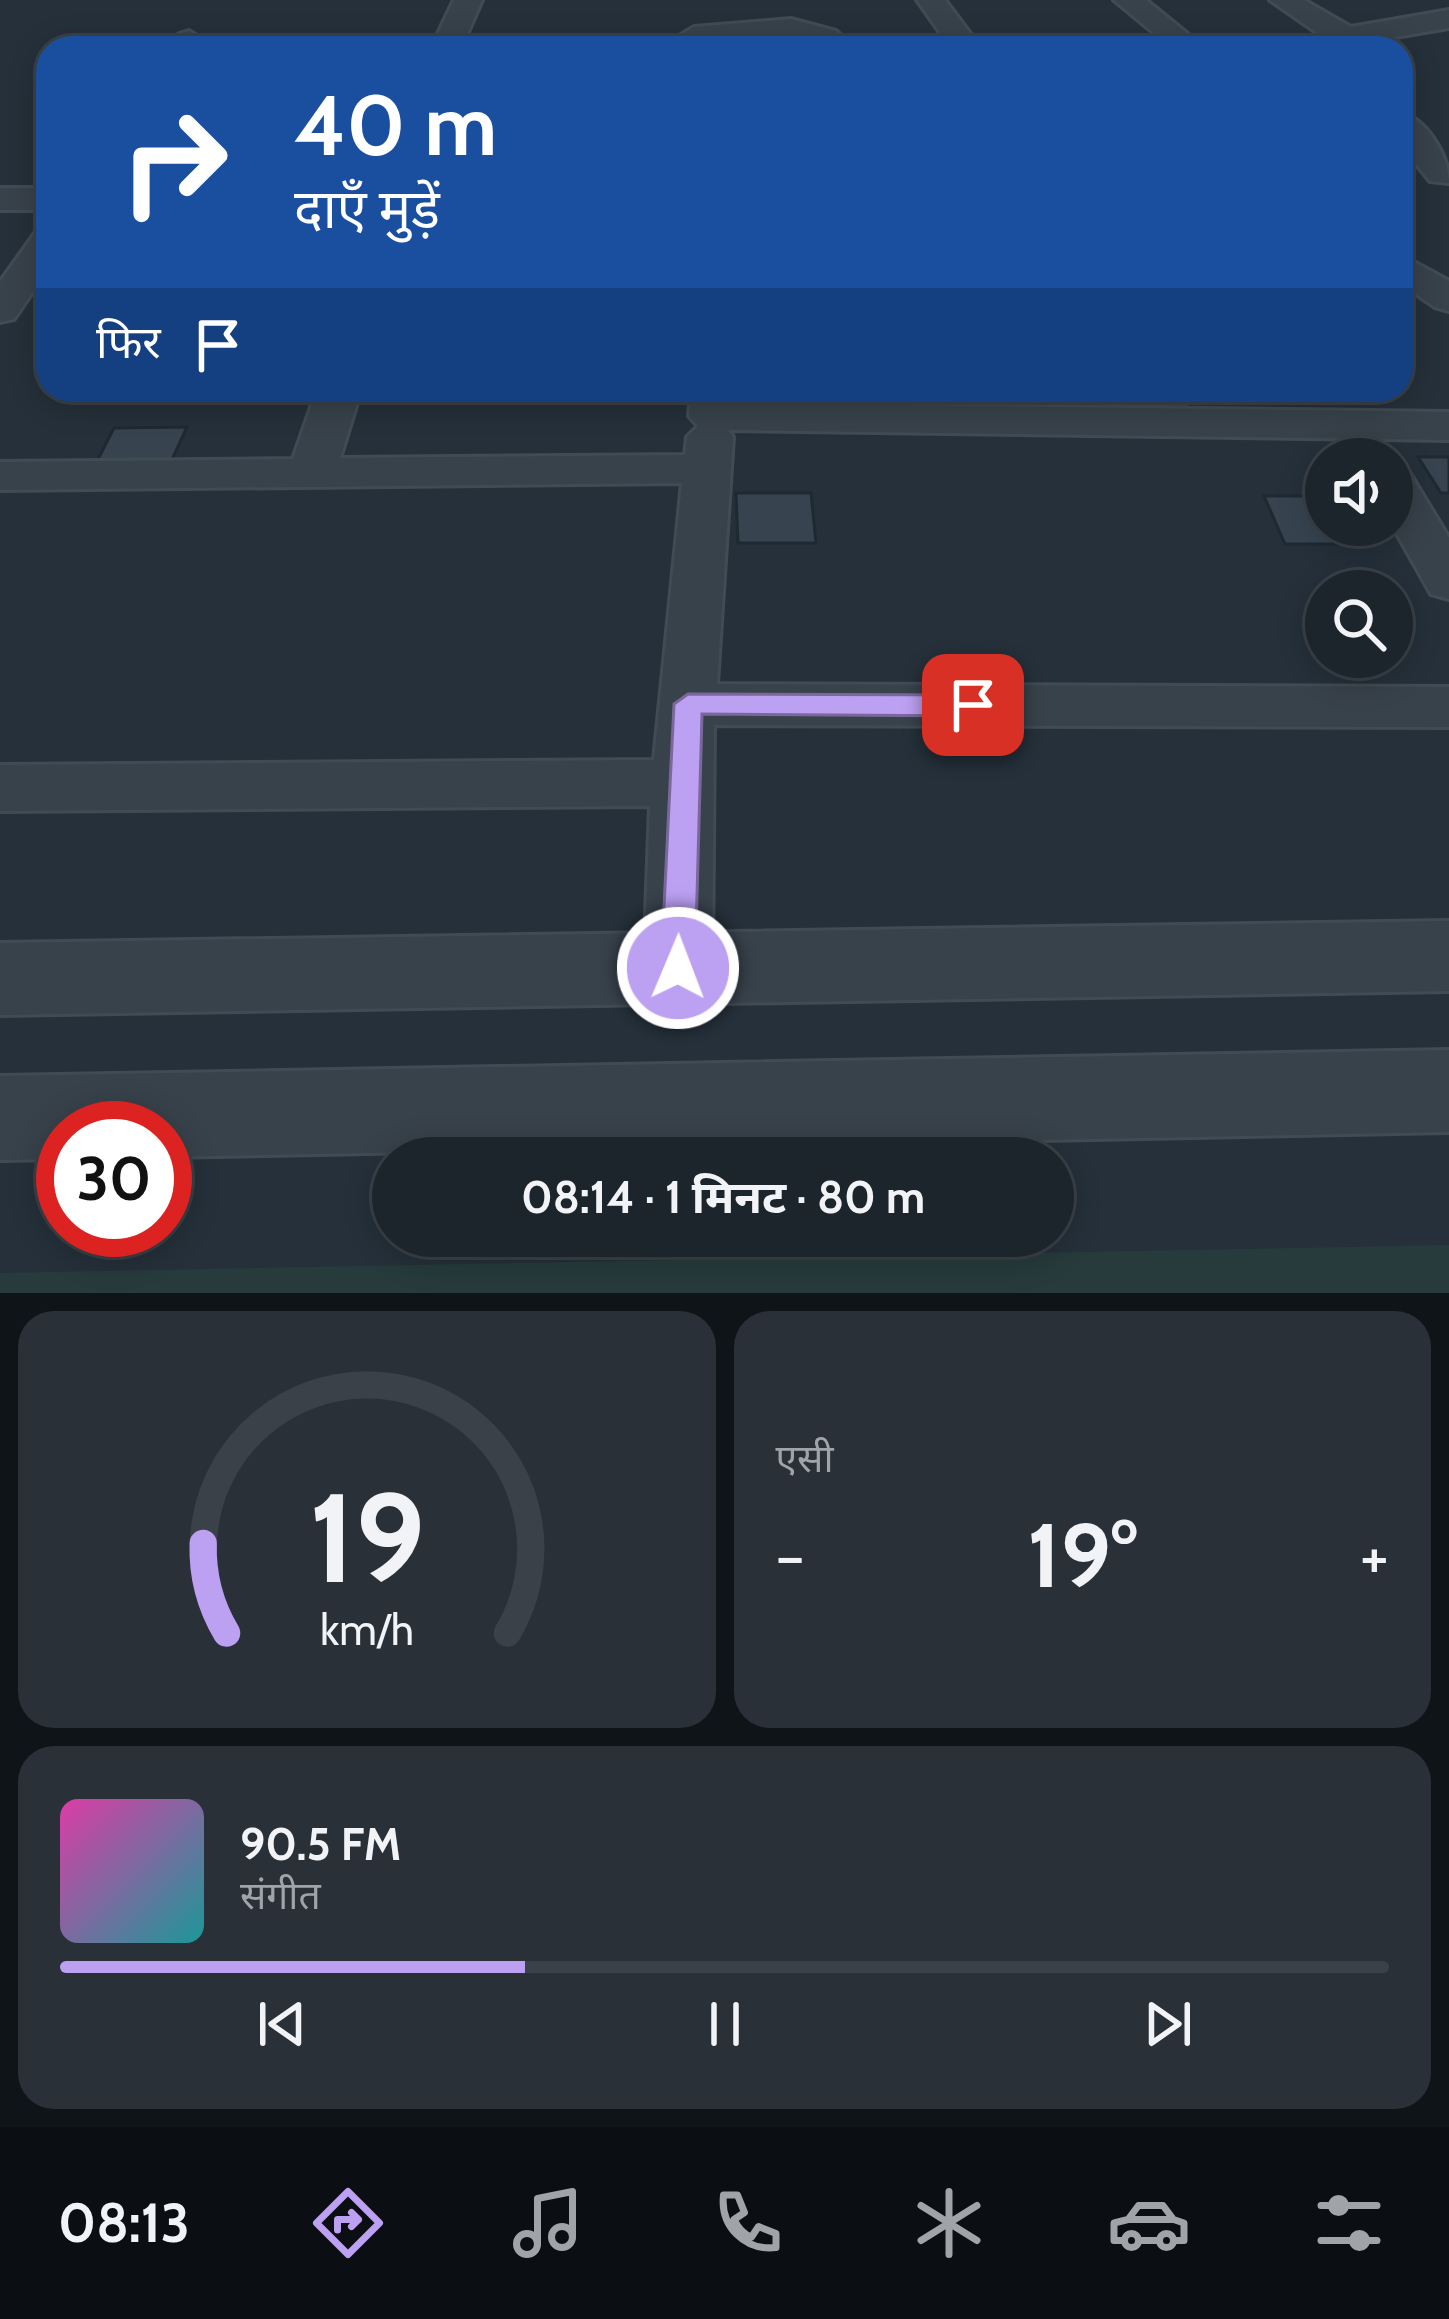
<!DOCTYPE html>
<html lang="hi">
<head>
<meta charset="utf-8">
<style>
	:root { --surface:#1c242c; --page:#293038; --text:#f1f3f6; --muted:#a0a4a9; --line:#3a4148; --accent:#bca0f2 }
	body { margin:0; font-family:Cabin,"Noto Sans Devanagari",sans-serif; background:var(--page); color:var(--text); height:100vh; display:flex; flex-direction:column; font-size:45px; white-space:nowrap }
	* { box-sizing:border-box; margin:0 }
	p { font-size:39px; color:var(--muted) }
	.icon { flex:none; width:66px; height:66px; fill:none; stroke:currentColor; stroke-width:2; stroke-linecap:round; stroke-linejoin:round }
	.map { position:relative; height:1293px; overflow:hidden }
	.panel { display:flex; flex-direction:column; gap:18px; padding:18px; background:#0f1418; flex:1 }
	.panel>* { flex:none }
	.top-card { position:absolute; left:36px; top:36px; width:1377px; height:366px; border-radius:36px; box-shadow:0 6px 30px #0003,0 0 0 3px var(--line); background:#1a4fa0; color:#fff; overflow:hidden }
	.fabs { position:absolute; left:1305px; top:438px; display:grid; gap:24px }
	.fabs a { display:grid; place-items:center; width:108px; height:108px; border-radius:50%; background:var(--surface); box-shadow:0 6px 30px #0003,0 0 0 3px var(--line); font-size:60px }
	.speed { position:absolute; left:36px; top:1101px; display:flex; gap:24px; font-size:60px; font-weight:700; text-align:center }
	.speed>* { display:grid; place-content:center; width:156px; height:156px; border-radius:50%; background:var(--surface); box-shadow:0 6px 30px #0003,0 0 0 3px var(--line); line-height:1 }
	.speed .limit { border:18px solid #d22; background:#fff; color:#111 }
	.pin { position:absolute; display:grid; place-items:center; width:102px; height:102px; color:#fff; margin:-51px; border-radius:24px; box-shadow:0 6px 18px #0006 }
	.me { position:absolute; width:132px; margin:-66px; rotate:1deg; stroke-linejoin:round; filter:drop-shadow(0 0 9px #0008) }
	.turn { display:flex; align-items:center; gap:42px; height:252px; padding:0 60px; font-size:54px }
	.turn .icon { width:156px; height:156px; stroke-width:2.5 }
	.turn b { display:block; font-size:84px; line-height:102px }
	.then { display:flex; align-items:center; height:114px; padding:0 60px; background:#0003; gap:24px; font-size:45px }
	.big { font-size:90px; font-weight:700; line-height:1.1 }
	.panel .widget { flex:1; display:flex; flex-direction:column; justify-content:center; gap:18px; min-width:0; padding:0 42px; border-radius:36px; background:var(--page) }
	.panel .dial { align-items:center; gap:0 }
	.dial svg { height:312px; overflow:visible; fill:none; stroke:var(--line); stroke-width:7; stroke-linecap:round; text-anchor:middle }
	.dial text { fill:var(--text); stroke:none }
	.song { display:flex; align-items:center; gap:36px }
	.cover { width:144px; height:144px; border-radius:18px; background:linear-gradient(135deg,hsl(320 70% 55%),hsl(180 70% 35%)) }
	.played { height:12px; border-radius:6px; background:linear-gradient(90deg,var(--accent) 35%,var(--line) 35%) }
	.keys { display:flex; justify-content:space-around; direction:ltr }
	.heat { display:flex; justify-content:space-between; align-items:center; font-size:66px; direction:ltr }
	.panel .tiles { flex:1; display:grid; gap:18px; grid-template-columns:1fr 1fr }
	.widget:last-child { grid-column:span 2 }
	.trip { position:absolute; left:372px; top:1137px; width:702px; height:120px; border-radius:60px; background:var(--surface); box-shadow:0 6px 30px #0003,0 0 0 3px var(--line); font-weight:700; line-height:120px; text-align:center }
	.tab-bar { display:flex; height:192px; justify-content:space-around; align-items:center; background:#0b0e12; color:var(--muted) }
	.tab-bar .icon { width:84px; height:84px }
	.tab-bar .selected { color:var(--accent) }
	.tab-bar b { font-size:54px; color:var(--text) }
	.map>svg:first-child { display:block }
	.green { fill:#273b3c }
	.building { fill:#374450; stroke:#1f2932; stroke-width:3 }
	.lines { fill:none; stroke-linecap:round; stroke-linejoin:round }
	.minor-casing { stroke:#414b54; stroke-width:6 }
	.tertiary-casing { stroke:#414b54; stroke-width:6 }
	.minor { fill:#38424b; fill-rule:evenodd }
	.tertiary { fill:#38424b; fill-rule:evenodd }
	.route { fill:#bca0f2; stroke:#7a689d; stroke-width:3 }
</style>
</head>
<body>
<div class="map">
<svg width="1449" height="1293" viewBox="0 0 1449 1293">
	<rect width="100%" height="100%" fill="#25303a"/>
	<path class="green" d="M1449 1245V1293H0V1273Z"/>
	<path class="building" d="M1118 390H1185L1194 415 1125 414Z
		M187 427 170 464 95 465 114 428Z
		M1418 457H1449V493H1441Z
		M736 493H811L816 543H738Z
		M1264 496H1321L1326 525H1335L1344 544H1285Z"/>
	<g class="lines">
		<g class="minor-casing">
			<path id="minor" d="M454 0H482L461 48H431Z
				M917 0H945L981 48H951Z
				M1114 0H1146L1205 48H1172Z
				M1270 0H1304L1351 27 1449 10V28L1366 42 1370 48H1339Z
				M791 19 836 31 854 48C818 48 789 34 752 38 730 40 695 53 679 36L694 27Z
				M189 31 204 40 199 48H169L179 34Z
				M1401 113C1428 120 1449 157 1449 183L1430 181 1401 145Z
				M0 188H48V210H0Z
				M48 230V269L14 319 0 322V282L35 233Z
				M1401 255 1449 281V311L1435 307 1401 284Z
				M317 390H361L340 458 685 455 687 437 698 426 689 416 691 390H735L734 403 1449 412V440L728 430 733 437 717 684 1449 687V727L714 725 712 968 702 988 678 997 654 988 644 968 650 806 0 811V765L654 760 682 483 0 490V462L293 459Z
				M1392 468 1409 472 1449 538V599L1431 594 1392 525Z"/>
		</g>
		<g class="tertiary-casing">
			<path id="tertiary" d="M1449 921V991L0 1015V943Z
				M1449 1050V1132L165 1157V1128H63V1159L0 1160V1076Z"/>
		</g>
		<use href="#minor" class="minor"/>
		<use href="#tertiary" class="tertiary"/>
	</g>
	<path class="route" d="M688 694 973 695 987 705 973 716 702 714 695 968 690 978 678 982 666 978 661 968 674 704Z"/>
</svg>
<div class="fabs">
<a><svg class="icon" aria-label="sound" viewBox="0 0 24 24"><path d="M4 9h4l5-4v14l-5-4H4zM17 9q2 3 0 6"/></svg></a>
<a><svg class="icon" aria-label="search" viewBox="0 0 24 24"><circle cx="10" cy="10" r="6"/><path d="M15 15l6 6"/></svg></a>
</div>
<div class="speed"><div class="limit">30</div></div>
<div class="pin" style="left:973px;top:705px;background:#d93025"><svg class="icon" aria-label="arrive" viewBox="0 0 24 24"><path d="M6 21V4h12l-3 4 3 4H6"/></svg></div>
<svg class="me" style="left:678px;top:968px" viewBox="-20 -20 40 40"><circle r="17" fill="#bca0f2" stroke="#fff" stroke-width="3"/><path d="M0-11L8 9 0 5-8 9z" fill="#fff"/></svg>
<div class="trip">08:14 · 1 मिनट · 80 m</div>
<div class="top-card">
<div class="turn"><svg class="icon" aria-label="right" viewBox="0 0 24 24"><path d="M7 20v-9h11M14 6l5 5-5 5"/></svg><div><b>40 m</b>दाएँ मुड़ें</div></div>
<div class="then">फिर<svg class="icon" aria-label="arrive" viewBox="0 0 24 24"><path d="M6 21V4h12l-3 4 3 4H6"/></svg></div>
</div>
</div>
<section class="panel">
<div class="tiles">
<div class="widget dial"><svg viewBox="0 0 100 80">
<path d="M14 69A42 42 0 1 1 86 69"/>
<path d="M14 69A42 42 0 0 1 8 46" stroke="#bca0f2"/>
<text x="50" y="56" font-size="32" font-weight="700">19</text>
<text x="50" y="72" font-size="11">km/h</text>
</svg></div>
<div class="widget"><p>एसी</p>
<div class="heat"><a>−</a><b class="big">19°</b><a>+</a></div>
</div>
<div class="widget">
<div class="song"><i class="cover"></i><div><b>90.5 FM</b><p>संगीत</p></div></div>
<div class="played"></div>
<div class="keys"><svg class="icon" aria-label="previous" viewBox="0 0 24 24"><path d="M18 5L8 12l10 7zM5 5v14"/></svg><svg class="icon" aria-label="pause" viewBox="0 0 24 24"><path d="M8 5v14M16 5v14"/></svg><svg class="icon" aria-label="next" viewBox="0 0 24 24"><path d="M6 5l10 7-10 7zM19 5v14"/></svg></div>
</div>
</div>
</section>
<nav class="tab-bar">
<b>08:13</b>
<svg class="icon selected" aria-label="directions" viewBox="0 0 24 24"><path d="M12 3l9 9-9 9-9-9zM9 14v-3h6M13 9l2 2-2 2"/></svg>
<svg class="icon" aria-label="music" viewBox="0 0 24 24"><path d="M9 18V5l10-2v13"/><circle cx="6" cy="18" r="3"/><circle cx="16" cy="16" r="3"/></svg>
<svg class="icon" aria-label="phone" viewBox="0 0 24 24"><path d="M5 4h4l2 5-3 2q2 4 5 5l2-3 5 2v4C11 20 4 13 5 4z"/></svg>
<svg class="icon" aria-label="climate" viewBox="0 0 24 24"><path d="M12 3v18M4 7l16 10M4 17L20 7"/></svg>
<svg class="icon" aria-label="car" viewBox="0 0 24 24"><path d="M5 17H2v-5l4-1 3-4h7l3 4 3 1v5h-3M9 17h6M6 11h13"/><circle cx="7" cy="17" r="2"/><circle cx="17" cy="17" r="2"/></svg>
<svg class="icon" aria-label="filters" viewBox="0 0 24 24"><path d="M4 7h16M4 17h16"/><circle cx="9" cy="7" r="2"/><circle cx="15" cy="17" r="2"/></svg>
</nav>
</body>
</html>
